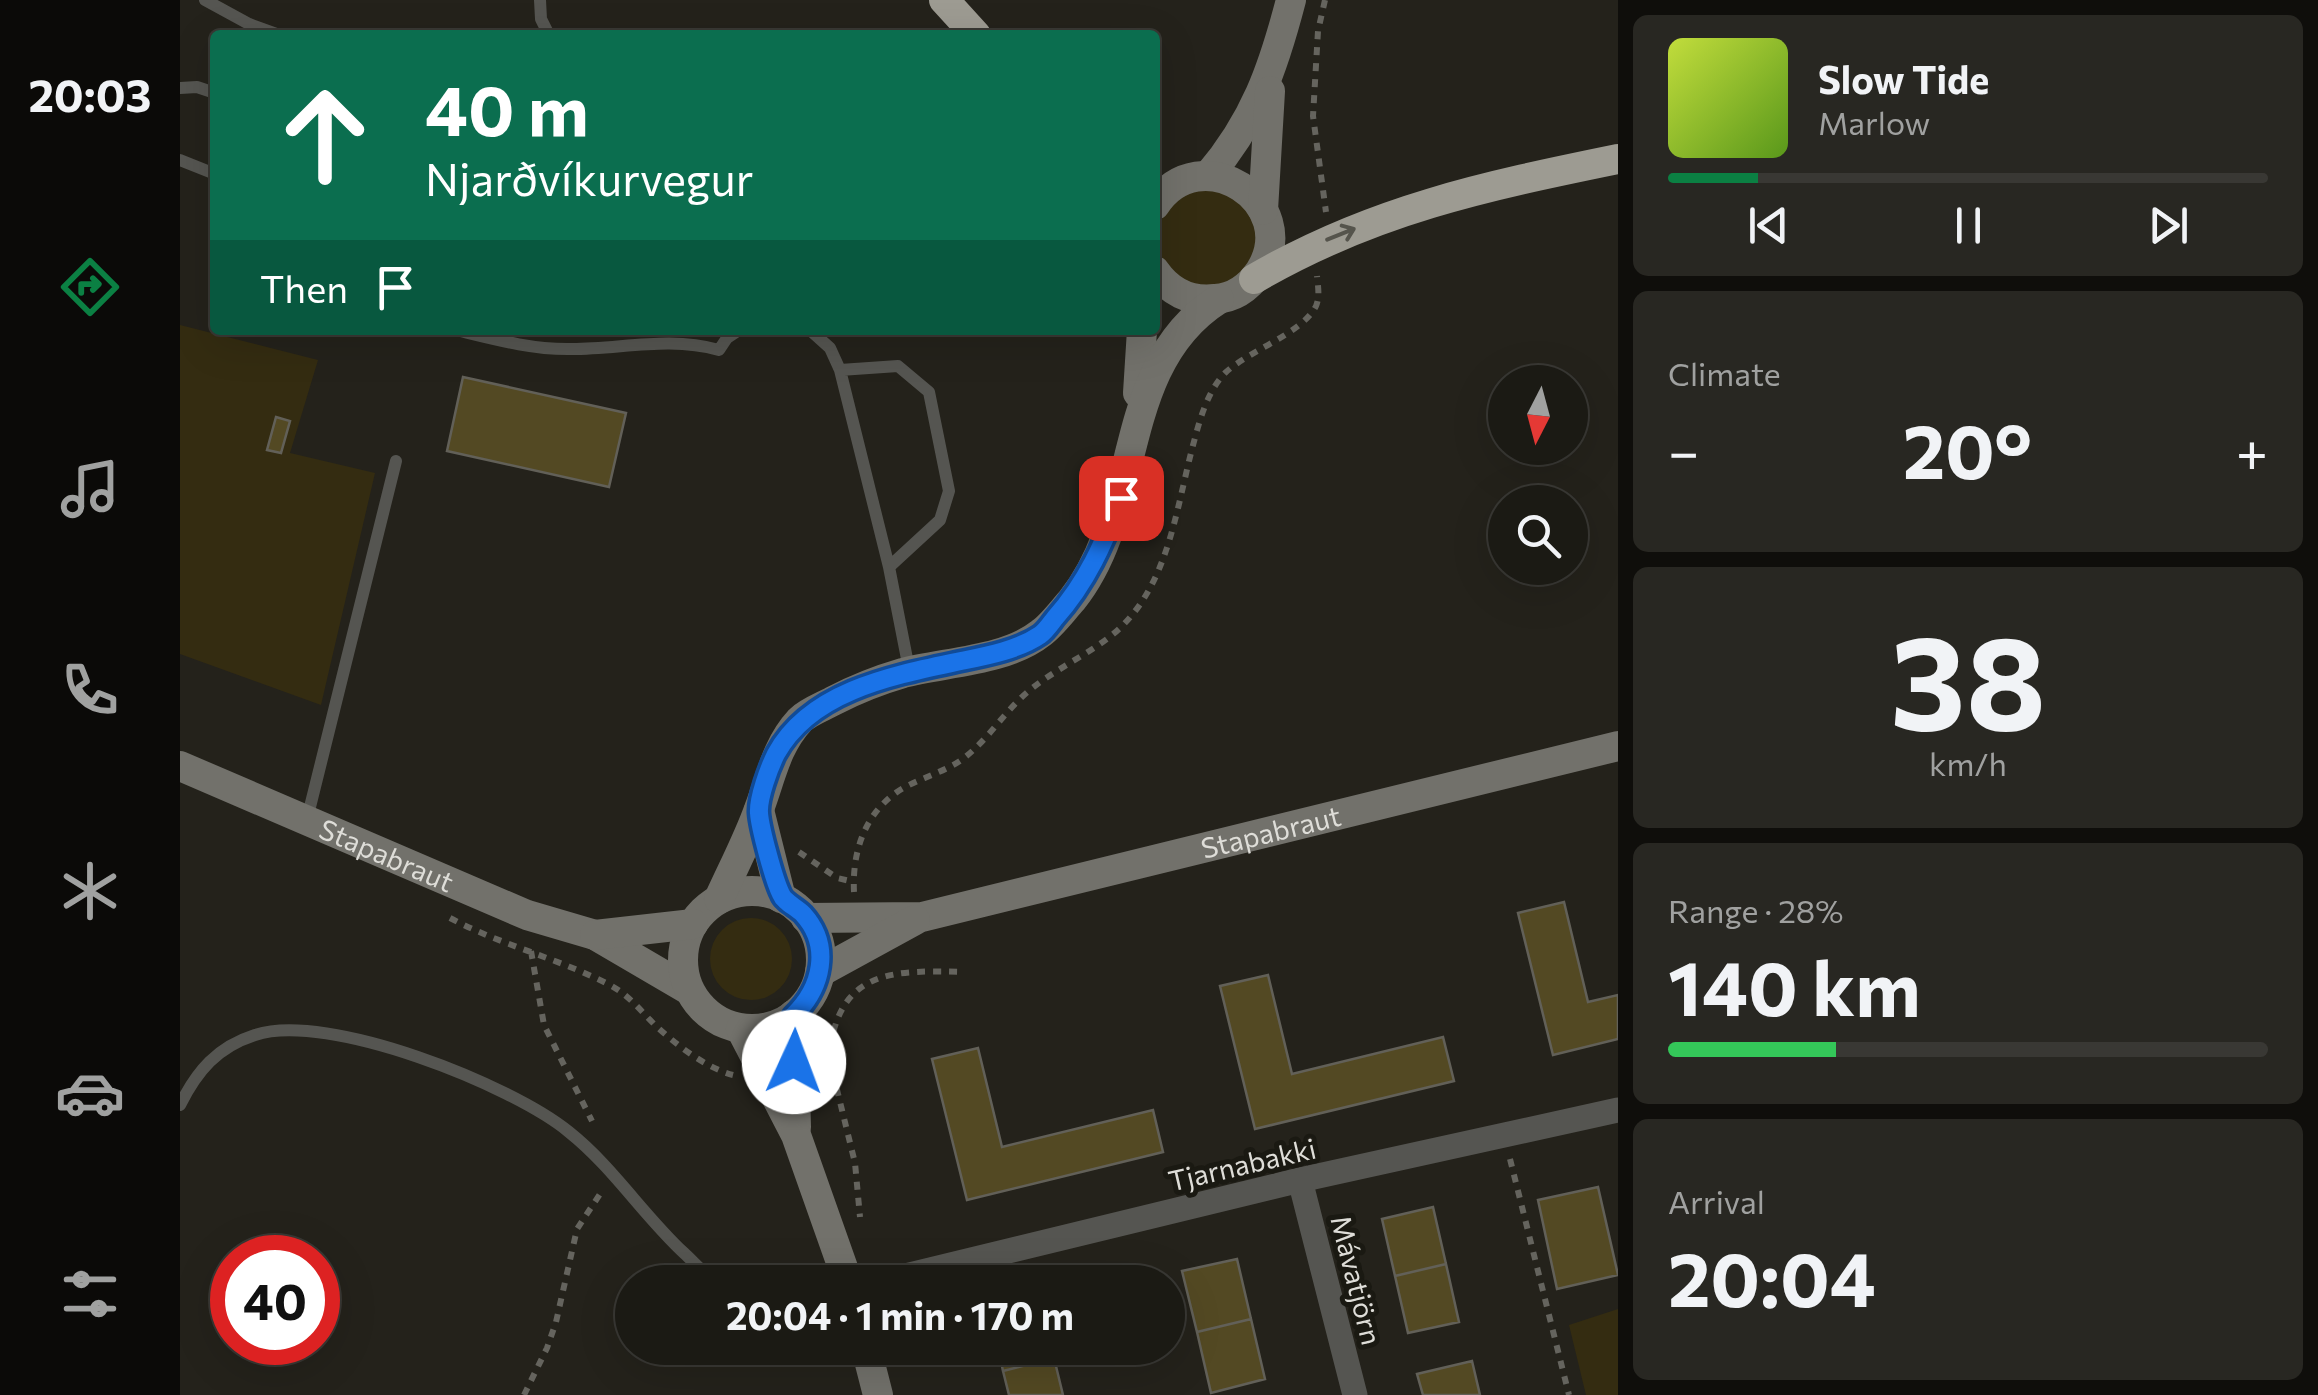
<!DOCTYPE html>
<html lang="en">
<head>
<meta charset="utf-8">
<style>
	:root { --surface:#1b1a14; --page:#282722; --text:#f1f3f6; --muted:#a0a1a0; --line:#393834; --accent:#0b8043 }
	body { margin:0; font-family:Commissioner,sans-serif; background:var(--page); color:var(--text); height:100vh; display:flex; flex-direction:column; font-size:38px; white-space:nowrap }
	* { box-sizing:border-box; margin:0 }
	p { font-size:32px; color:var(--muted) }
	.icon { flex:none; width:55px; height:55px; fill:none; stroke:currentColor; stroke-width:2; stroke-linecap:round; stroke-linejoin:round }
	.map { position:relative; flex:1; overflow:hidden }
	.drawer { display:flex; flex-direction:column; gap:15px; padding:15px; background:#0f0e0b; width:700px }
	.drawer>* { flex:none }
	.guide { position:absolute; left:30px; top:30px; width:950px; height:305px; border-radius:10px; box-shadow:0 10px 40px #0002,0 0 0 2px var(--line); background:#0b6e4f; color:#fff; overflow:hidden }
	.needle { width:65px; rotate:186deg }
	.controls { position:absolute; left:1308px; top:365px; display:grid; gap:20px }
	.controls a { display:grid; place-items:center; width:100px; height:100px; border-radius:50%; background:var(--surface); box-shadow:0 10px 40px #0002,0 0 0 2px var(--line); font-size:50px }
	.speed { position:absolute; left:30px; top:1235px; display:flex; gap:20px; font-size:50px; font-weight:700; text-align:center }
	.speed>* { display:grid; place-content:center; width:130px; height:130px; border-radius:50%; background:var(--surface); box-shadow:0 10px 40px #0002,0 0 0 2px var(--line); line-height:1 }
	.speed .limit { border:15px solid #d22; background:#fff; color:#111 }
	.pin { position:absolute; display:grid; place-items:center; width:85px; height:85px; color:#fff; margin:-42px; border-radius:20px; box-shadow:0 5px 15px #0006 }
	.me { position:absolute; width:110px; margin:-55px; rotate:2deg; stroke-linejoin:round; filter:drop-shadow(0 0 8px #0008) }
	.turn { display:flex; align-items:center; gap:35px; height:210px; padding:0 50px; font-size:45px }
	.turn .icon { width:130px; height:130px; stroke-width:2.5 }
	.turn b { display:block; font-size:70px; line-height:85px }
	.then { display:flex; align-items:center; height:95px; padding:0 50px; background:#0003; gap:20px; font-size:38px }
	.big { font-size:75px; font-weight:700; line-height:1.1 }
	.drawer .widget { flex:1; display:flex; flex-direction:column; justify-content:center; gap:15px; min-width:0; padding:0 35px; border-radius:15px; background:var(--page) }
	.drawer .dial { align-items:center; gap:0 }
	.dial b { font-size:130px; line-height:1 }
	.song { display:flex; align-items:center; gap:30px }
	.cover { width:120px; height:120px; border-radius:15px; background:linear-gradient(135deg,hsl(70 70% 55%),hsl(90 70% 35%)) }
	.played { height:10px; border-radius:5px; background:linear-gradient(90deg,var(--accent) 15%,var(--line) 15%) }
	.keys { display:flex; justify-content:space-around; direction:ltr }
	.heat { display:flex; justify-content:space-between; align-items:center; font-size:55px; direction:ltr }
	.charge { height:15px; border-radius:8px; background:linear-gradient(90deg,#34c759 28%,var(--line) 0) }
	.trip { position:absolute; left:435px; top:1265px; width:570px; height:100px; border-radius:50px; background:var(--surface); box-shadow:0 10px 40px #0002,0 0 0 2px var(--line); font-weight:700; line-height:100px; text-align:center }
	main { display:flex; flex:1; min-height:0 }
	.dock { display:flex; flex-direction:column; width:180px; justify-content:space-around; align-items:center; background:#0b0a08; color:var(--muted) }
	.dock .icon { width:70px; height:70px }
	.dock .current { color:var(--accent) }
	.dock b { font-size:45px; color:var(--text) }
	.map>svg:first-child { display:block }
	.green { fill:#342c11 }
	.building { fill:#534923; stroke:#626058; stroke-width:2.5 }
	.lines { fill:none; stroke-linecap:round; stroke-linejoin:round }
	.path { stroke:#65645e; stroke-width:6; stroke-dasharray:8 8; stroke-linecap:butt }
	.lane { stroke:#555551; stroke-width:12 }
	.street { stroke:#555551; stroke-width:25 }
	.secondary { stroke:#72716b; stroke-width:30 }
	.highway { stroke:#9d9b92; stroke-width:30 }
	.oneway { stroke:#55544c }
	.route-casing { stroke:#114b97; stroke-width:25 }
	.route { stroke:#1a73e8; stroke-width:18 }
	.labels { text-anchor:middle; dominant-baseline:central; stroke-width:10; stroke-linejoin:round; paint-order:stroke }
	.street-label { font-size:28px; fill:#deddd8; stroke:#1a1912 }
</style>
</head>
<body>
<main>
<nav class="dock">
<b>20:03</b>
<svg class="icon current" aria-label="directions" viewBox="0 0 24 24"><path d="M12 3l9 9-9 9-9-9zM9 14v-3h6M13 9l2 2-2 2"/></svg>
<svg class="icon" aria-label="music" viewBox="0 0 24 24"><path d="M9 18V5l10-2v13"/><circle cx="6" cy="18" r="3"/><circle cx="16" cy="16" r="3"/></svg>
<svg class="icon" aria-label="phone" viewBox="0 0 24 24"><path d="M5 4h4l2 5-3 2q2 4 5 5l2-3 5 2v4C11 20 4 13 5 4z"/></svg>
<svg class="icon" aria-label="climate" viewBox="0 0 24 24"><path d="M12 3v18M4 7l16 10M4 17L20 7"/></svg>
<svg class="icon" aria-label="car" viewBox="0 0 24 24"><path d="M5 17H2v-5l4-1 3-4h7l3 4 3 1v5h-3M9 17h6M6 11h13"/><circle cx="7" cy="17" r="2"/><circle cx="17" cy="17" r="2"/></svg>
<svg class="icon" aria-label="filters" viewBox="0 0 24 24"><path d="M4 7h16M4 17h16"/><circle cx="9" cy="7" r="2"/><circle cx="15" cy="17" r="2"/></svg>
</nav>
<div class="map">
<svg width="1438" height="1395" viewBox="0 0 1438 1395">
	<rect width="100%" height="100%" fill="#24221b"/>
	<path class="green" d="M978 238a49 49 0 1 1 98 0a49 49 0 1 1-98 0Z
		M0 325 138 360 110 453 195 473 141 705 0 654Z
		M530 959a41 41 0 1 1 82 0a41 41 0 1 1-82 0Z
		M1438 1309V1395H1406L1389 1325Z"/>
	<path class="building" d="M283 377 446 413 429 487 267 451Z
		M96 417 110 421 101 453 87 450Z
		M1384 902 1408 1002 1438 995V1039L1373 1055 1338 913Z
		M1088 975 1112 1074 1263 1037 1274 1081 1075 1129 1040 986Z
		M798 1048 822 1147 973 1110 983 1152 787 1200 752 1059Z
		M1418 1187 1438 1275 1377 1289 1358 1200Z
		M1253 1207 1266 1264 1215 1276 1202 1219Z
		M1057 1259 1071 1319 1017 1332 1002 1271Z
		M1266 1264 1279 1322 1228 1333 1215 1276Z
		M1071 1319 1085 1379 1031 1393 1017 1332Z
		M818 1348H872L874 1358 823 1371Z
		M874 1358 883 1395H829L823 1371Z
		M1292 1361 1300 1395H1243L1237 1374Z"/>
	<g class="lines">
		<path class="path" d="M1145 0 1138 31 1133 116 1146 212
			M619 852 657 878 674 882
			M674 892C672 853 684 815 717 792 738 778 764 773 784 758 807 740 821 717 841 698 870 670 914 653 940 628 988 582 996 511 1012 449 1019 423 1026 393 1045 373 1068 351 1123 333 1136 306 1140 297 1138 286 1137 276
			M270 918C321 945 377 958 428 984 448 994 459 1009 475 1025 495 1044 526 1068 553 1075
			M351 951 364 1025 412 1121
			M643 1057H649C658 969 712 970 785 972
			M649 1057 675 1163 680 1217
			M1330 1159 1389 1395
			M344 1395 367 1348 376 1322 397 1229 422 1191"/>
		<path class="lane" d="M25 0 69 24 99 35
			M360 0 361 19 369 35
			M0 88 17 87 35 93
			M0 160 35 174
			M276 330C313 339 353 350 392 349 442 349 489 336 539 350L547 338 559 330
			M630 330 650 348 660 370 709 567 729 669
			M660 370 718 366 749 392 769 491 760 520 709 567
			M127 819 216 461
			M0 1105C17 1071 37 1047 75 1035 147 1011 332 1085 389 1132 433 1167 463 1215 504 1253 515 1263 525 1276 538 1282"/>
		<path class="street" d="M1120 1180 1175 1395
			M701 1282 1120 1180 1438 1110"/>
		<g class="secondary">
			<path d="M1028 176C1075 121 1093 69 1111 0"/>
			<path d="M975 205C1020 136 1123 203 1080 271 1069 287 1054 298 1035 299 1010 302 989 291 975 271"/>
			<path d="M1083 210 1090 91"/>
			<path d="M958 393 962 330"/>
			<path id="s1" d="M0 766 347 915 415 935 509 990"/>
			<path d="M579 810 601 898"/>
			<circle cx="572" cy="960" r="69"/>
			<path d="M539 899C552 870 568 840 579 809 591 777 596 746 620 720 628 712 642 707 653 701 674 690 699 680 723 673 765 662 826 661 861 633 872 625 883 610 892 600 965 509 933 366 1039 299"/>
			<path id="s2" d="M626 918 742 917 1438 746"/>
			<path d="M415 935 513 924"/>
			<path d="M640 972 735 920"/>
			<path d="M613 1015 616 1127"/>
			<path d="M561 1029 616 1135 668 1282"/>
			<path d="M686 1348 698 1395"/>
		</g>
		<path class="highway" d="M764 0 796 35
			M1074 279C1192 210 1306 186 1438 159"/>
	</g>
	<defs><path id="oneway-shaft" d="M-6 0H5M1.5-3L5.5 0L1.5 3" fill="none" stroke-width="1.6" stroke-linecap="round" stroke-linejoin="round" transform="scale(2.5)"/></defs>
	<use class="oneway" href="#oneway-shaft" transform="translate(1161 234) rotate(-22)"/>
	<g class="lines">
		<g class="route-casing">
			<path id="route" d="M614 1062 613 1016C642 988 652 946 623 914 616 907 604 902 601 894 594 880 580 828 579 813 578 798 589 768 596 754 631 690 715 675 781 661 806 656 838 650 860 635 866 631 871 623 875 618 907 582 924 543 941 498"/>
		</g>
		<use href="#route" class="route"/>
	</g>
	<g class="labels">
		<g class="street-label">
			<text stroke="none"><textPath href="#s2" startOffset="475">Stapabraut</textPath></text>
			<text stroke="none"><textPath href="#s1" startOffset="225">Stapabraut</textPath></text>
			<text transform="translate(1062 1164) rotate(-13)">Tjarnabakki</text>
			<text transform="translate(1177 1280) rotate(76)">Mávatjörn</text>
		</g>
	</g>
</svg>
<div class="controls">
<a><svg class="needle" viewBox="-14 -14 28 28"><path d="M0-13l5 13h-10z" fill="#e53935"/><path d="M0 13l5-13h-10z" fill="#a0a1a0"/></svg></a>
<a><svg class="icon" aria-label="search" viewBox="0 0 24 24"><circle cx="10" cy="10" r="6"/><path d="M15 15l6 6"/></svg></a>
</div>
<div class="speed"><div class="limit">40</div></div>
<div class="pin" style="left:941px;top:498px;background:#d93025"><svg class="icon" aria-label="arrive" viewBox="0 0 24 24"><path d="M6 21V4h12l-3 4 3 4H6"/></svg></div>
<svg class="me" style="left:614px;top:1062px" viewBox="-20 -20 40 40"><circle r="19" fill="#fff"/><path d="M0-13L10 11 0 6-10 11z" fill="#1a73e8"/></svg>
<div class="trip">20:04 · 1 min · 170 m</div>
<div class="guide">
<div class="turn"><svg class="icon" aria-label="ahead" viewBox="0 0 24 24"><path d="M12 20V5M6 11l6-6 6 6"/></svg><div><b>40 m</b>Njarðvíkurvegur</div></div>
<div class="then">Then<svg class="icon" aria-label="arrive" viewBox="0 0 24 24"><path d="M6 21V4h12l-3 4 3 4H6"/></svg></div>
</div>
</div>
<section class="drawer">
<div class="widget">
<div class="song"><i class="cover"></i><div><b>Slow Tide</b><p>Marlow</p></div></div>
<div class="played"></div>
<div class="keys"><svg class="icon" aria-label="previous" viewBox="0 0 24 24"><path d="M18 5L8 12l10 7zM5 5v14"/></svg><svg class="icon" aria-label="pause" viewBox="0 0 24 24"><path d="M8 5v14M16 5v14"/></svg><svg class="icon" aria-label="next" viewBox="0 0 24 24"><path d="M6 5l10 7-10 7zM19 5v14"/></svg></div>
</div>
<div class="widget"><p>Climate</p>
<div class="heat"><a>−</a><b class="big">20°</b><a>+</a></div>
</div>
<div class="widget dial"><b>38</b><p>km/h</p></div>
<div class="widget"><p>Range · 28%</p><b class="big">140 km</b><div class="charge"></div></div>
<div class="widget"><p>Arrival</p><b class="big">20:04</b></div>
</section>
</main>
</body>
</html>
